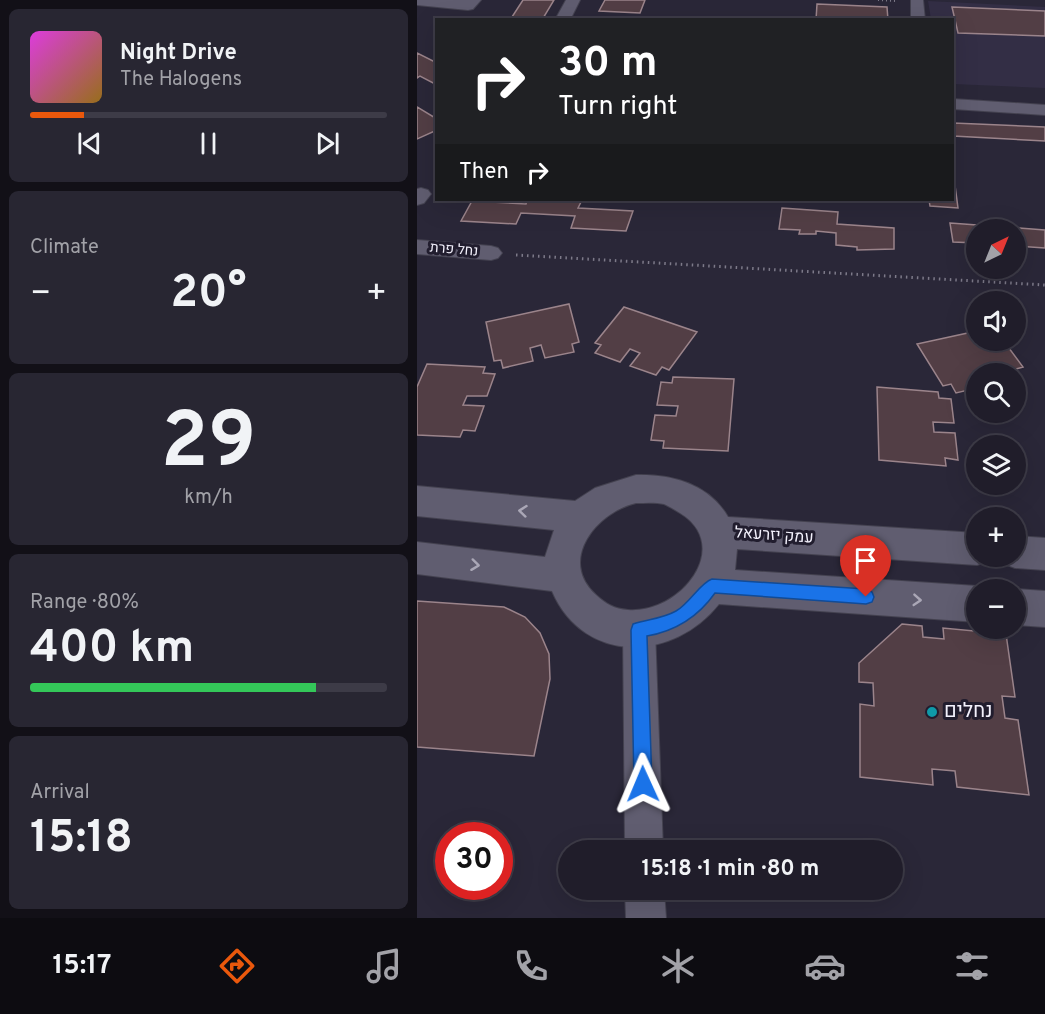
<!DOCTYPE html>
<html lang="en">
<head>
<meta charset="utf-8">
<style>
	:root { --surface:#201d2a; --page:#282632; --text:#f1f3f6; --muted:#a2a2a8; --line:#3d3b47; --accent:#ea580c }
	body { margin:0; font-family:Overpass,Heebo,sans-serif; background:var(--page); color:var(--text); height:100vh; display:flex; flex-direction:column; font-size:22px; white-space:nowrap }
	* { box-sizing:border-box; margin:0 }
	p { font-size:20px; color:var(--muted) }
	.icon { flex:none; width:33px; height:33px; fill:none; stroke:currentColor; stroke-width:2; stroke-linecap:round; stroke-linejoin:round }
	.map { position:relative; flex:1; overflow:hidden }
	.details { display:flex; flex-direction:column; gap:9px; padding:9px; background:#121017; width:417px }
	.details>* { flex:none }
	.top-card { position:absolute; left:18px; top:18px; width:519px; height:183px; border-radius:0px; box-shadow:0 6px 24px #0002,0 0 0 2px var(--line); background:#202124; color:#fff; overflow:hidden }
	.needle { width:39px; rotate:43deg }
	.fabs { position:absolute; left:549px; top:219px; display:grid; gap:12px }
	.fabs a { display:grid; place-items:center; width:60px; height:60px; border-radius:50%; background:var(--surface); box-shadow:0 6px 24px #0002,0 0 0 2px var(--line); font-size:30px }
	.speed { position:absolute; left:18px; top:822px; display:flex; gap:12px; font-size:30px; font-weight:700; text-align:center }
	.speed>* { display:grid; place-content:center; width:78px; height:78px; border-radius:50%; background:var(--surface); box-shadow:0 6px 24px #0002,0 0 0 2px var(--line); line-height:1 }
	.speed .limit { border:9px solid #d22; background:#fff; color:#111 }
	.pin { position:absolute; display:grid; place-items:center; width:51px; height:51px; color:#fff; margin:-62px -26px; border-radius:50% 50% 50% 0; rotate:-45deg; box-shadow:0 0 6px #0007 }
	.pin .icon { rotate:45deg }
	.me { position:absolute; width:66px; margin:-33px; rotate:359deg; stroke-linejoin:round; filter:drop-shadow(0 0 4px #0008) }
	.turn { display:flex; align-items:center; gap:21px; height:126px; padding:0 24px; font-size:27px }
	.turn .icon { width:78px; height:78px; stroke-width:2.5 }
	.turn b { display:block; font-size:42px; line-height:51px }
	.then { display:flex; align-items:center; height:57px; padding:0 24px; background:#0003; gap:12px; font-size:22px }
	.big { font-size:45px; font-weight:700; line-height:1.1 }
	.details .card { flex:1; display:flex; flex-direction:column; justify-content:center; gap:9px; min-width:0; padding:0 21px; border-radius:9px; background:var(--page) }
	.details .dial { align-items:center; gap:0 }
	.dial b { font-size:78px; line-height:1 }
	.song { display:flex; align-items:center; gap:18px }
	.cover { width:72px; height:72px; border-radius:9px; background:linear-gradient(135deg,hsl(300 70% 55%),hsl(40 70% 35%)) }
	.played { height:6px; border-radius:3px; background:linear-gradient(90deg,var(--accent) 15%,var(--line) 15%) }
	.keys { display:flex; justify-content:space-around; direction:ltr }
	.heat { display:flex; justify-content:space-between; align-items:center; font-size:33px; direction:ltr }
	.charge { height:9px; border-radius:4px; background:linear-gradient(90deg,#34c759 80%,var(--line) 0) }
	.trip { position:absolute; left:141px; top:840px; width:345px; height:60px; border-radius:30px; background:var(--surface); box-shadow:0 6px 24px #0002,0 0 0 2px var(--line); font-weight:700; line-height:60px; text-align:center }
	.dock { display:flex; height:96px; justify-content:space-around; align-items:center; background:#0d0c11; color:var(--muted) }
	.dock .icon { width:42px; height:42px }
	.dock .active { color:var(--accent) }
	.dock b { font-size:27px; color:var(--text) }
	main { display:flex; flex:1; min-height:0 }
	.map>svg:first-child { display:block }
	.built { fill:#332e45 }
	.building { fill:#523e45; stroke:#9b848b; stroke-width:1.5 }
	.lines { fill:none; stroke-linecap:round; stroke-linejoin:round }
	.minor-casing { stroke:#444250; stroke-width:2 }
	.secondary-casing { stroke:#444250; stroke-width:2 }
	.path-far1 { stroke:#7d7a89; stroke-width:2; stroke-dasharray:1 3; stroke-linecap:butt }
	.path { stroke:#7d7a89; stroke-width:3; stroke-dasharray:1.5 4; stroke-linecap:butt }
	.minor { fill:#605d70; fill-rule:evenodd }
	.secondary { fill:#605d70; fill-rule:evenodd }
	.oneway { stroke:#aaa7b6 }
	.route { fill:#1a73e8; stroke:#114b97; stroke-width:1.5 }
	.culture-dot { fill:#0f9aa8; stroke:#211d2e; stroke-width:2 }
	.labels { text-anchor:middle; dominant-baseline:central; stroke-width:6; stroke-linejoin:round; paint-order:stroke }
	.far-street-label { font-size:14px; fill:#f3f1fc; stroke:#211d2e }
	.street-label { font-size:16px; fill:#f3f1fc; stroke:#211d2e }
	.near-poi-label { font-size:20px; fill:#f3f1fc; stroke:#211d2e; text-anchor:start }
</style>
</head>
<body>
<main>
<section class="details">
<div class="card">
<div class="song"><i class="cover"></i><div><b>Night Drive</b><p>The Halogens</p></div></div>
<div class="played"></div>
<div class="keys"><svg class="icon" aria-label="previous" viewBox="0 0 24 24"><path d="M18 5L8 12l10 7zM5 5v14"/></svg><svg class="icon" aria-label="pause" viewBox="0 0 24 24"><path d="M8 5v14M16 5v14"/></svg><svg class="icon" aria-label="next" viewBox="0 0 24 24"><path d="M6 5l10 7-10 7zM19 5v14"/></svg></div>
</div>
<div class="card"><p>Climate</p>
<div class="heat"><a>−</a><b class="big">20°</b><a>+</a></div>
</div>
<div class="card dial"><b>29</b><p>km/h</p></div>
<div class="card"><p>Range · 80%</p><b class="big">400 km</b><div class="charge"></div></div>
<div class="card"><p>Arrival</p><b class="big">15:18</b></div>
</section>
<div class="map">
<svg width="628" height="918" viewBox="0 0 628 918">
	<rect width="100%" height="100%" fill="#2a2738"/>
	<path class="built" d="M511 1 628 7V88L536 84V20L514 19Z"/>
	<path class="building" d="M106 0H137L125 20H93Z
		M188 0H228L223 13 182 11Z
		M400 4 470 7 471 20H399Z
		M535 7 628 11V36L541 33Z
		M0 53 20 63V85L3 76 0 78Z
		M0 107 20 119V130L0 139Z
		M536 123 628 127V141L536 136Z
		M536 170 541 208 513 206 512 200H536Z
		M110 200H165L161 208 216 211 209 231 154 228 158 216 104 213 99 224 44 221 55 201 109 204Z
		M365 208 421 212 420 224 477 228V249L440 250V247L419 245V233L399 231V234H382L383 230 362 229Z
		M533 223 628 230V248L598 246V230H560V243L536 242Z
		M152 304 162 342 155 344 157 352 128 358 124 345 113 348 116 361 86 368 84 360 77 361 69 322Z
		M207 307 280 332 252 370 245 367 239 375 213 366 223 353 213 349 203 362 178 353 184 345 178 343Z
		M560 331V340H586L606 367 599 369 605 378 598 379V374H571L568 369 557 372 560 376V388L539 393 534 384 526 386 500 344Z
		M10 364 68 367 66 373 78 374 70 396H50L46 405 67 406 58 431 46 430 43 437 0 435V387Z
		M256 377 317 379 311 451 246 448 247 441 234 440 238 415 259 416 261 406 240 405 244 382 255 383Z
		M460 387 521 392 522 398 534 399 537 423 516 422 517 432 538 433 541 460 528 458 529 466 462 460Z
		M0 601 87 607 108 617 123 633 132 654 133 679 117 756 0 747Z
		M485 624 505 626 506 637 527 639 526 628 589 634 598 697 585 696 588 718 601 720 612 795 540 787 538 771 515 769 516 785 443 777V704L457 706 456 683 442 682V663Z"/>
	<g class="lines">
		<g class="minor-casing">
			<path id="minor" d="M0 0H64L56 9 51 10 0 5Z
				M149 0H163L153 20H138Z
				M494 0H506L508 20H494Z
				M536 99 628 105V115L536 109Z
				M4 188 11 190 14 194 7 203 0 205V189Z
				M0 240 74 246 81 248 85 253 81 258 74 260 0 254Z
				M222 614 233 618 238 629 246 850H208L206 629 211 618Z
				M208 890H247L249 918H209Z"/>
		</g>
		<g class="secondary-casing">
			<path id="secondary" d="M219 475C255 474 292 484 311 517L560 533V556H575L573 560 560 565 320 549 318 570 560 586 569 590H560V622L302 604C256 662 167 665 135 591L0 574V542L128 557 137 530 0 516V486L158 501 178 488ZM219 503C228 503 238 502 247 504 252 506 258 510 263 513 317 546 264 614 211 610 197 609 189 604 179 595 140 560 180 512 219 503Z
				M598 536 628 538V570L598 568 585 563 582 556H598Z
				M598 589 628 591V627L598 625Z"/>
		</g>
		<path class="path-far1" d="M461 0 479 1"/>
		<path class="path" d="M99 255 628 285"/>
		<use href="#minor" class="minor"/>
		<use href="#secondary" class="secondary"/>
	</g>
	<defs><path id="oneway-chevron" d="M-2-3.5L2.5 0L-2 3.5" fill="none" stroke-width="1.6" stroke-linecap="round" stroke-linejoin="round" transform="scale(1.5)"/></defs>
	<g class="oneway">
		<use href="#oneway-chevron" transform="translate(106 511) rotate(-174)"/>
		<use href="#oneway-chevron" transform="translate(58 565) rotate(7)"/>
		<use href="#oneway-chevron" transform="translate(500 600) rotate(4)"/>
	</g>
	<path class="route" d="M295 579 449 589 455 592 457 597 455 602 449 604 298 593C281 617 259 631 230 636L235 784 232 791 226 793 219 791 217 784 214 630 216 624C230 619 245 619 259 611 272 604 283 583 295 579Z"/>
	<circle class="culture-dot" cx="515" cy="712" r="6"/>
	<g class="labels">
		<g class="far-street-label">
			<text transform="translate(37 250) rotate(5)">נחל פרת</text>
		</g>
		<g class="street-label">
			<text transform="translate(357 536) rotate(4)">עמק יזרעאל</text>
		</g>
		<g class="near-poi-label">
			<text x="527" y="712">נחלים</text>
		</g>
	</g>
</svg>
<div class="fabs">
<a><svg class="needle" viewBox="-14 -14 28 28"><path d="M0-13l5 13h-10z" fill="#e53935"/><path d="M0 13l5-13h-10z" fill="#a2a2a8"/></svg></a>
<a><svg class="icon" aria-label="sound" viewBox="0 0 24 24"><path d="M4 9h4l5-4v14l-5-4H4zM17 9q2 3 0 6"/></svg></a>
<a><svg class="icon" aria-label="search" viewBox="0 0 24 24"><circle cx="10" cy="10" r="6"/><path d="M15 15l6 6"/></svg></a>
<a><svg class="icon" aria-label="layers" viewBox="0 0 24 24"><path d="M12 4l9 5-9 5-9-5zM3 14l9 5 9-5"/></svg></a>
<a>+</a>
<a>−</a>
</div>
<div class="speed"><div class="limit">30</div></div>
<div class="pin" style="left:449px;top:597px;background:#d93025"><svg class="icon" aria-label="arrive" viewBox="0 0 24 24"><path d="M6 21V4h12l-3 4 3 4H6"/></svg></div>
<svg class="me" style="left:226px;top:784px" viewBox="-20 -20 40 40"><path d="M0-17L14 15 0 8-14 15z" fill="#1a73e8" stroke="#fff" stroke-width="4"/></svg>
<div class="trip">15:18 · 1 min · 80 m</div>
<div class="top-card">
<div class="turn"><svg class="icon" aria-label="right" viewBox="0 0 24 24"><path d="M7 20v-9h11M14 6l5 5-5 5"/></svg><div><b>30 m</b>Turn right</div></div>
<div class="then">Then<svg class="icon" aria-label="right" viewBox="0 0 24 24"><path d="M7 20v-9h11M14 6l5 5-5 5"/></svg></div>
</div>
</div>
</main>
<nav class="dock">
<b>15:17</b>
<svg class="icon active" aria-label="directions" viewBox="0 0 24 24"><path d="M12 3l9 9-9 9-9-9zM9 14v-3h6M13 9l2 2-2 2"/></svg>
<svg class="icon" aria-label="music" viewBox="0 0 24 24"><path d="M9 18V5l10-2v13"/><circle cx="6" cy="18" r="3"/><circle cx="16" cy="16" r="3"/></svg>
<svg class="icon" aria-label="phone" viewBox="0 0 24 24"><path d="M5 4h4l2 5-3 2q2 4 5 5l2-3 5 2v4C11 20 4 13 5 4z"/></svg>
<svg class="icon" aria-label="climate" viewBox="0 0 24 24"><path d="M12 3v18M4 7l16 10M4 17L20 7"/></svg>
<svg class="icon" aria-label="car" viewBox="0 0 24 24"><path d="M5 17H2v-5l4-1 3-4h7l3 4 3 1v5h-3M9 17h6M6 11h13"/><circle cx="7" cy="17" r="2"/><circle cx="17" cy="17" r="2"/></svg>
<svg class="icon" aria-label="filters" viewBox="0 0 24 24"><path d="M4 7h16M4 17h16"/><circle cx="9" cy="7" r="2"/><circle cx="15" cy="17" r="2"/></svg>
</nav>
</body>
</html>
